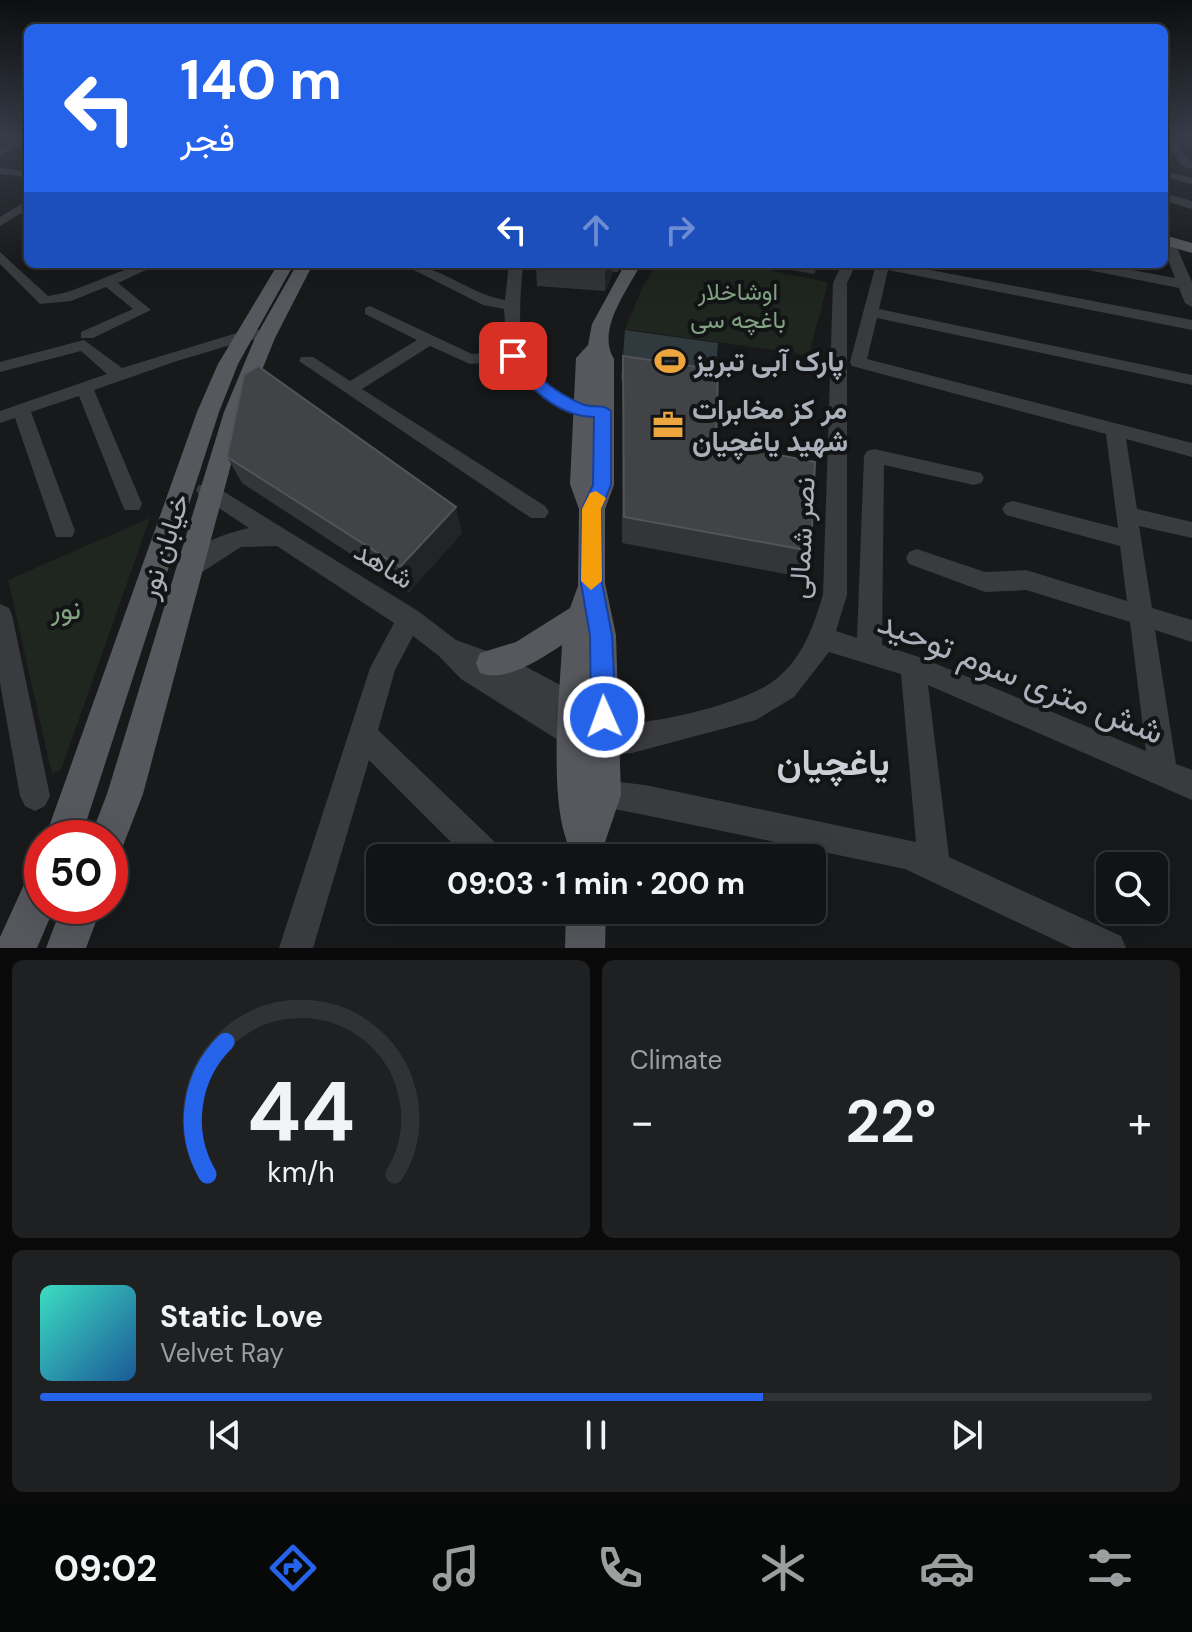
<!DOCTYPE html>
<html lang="en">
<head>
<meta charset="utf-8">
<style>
	:root { --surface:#121314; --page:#1f2022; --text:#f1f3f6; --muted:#9c9ea0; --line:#313234; --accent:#2563eb }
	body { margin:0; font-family:"DM Sans",Vazirmatn,sans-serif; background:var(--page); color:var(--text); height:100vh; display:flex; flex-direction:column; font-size:30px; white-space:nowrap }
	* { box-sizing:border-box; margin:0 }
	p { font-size:26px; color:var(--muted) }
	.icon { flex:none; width:44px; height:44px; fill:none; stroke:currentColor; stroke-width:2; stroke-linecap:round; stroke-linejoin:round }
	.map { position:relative; height:948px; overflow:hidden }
	.sheet { display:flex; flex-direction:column; gap:12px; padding:12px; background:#0a0a0b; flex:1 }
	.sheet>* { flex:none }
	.guide { position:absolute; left:24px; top:24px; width:1144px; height:244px; border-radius:12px; box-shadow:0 8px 32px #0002,0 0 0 2px var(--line); background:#2563eb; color:#fff; overflow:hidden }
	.controls { position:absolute; left:1096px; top:852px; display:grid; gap:16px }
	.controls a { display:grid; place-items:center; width:72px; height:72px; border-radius:12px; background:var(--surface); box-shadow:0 8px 32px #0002,0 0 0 2px var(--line); font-size:40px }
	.speed { position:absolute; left:24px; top:820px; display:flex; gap:16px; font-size:40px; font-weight:700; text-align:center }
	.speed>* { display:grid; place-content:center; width:104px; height:104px; border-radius:50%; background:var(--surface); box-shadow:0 8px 32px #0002,0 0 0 2px var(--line); line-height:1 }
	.speed .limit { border:12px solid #d22; background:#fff; color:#111 }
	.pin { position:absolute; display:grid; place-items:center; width:68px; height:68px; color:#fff; margin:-34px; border-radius:16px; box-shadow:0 4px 12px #0006 }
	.me { position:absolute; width:88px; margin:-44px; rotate:358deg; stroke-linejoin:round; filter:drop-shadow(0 0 6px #0008) }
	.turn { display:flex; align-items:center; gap:28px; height:168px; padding:0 24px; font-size:36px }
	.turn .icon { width:104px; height:104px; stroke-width:2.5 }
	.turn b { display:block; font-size:56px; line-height:68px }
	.lanes { display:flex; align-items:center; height:76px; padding:0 24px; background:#0003; justify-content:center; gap:40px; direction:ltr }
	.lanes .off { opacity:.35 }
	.big { font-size:60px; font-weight:700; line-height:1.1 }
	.sheet .tile { flex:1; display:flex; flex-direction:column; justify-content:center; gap:12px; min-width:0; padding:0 28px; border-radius:12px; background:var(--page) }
	.sheet .dial { align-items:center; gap:0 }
	.dial svg { height:208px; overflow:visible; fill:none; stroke:var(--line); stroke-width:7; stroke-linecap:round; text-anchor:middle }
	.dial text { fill:var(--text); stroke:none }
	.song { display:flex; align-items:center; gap:24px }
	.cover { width:96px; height:96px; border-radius:12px; background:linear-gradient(135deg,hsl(170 70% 55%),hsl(210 70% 35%)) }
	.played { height:8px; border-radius:4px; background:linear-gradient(90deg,var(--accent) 65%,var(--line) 65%) }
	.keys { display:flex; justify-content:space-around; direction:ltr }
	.heat { display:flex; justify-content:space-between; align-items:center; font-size:44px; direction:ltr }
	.sheet .tiles { flex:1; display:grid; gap:12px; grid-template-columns:1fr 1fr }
	.tile:last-child { grid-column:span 2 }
	.trip { position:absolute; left:366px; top:844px; width:460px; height:80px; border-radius:12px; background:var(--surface); box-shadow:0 8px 32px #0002,0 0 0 2px var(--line); font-weight:700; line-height:80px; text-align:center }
	.tabs { display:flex; height:128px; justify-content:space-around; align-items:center; background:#070808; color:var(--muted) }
	.tabs .icon { width:56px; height:56px }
	.tabs .current { color:var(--accent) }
	.tabs b { font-size:36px; color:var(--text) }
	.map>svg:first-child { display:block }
	.green { fill:#1e261f }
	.water { fill:#2f393e }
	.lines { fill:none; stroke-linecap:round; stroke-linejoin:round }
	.minor { fill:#3a3b3f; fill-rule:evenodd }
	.major { fill:#56585e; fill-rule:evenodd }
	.wall { fill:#343538 }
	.shaded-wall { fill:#232426 }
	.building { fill:#414346; stroke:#515458; stroke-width:2 }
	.route { fill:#2563eb; stroke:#184099; stroke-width:2 }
	.slow { fill:#f59e0b }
	.labels { text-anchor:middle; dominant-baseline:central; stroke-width:8; stroke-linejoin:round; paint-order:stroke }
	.far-park-label { font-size:24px; fill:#83a483; stroke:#131416 }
	.poi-label { font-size:28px; font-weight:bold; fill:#abb1ba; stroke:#131416; text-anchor:start }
	.street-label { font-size:28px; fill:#abb1ba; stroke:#131416 }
	.park-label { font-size:28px; fill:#83a483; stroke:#131416 }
	.near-street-label { font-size:34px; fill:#abb1ba; stroke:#131416 }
	.near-neighbourhood-label { font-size:36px; font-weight:bold; fill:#cccfd6; stroke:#131416 }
</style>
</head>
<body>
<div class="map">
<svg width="1192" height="948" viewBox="0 0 1192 948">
	<rect width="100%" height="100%" fill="#18191b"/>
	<path class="green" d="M657 264H738L828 282 809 355 625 329 644 284Z
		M150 518 61 770 52 774 8 580Z"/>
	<path class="water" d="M625 330 718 343 714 394 621 379Z"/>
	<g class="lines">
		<path class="minor" d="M22 137H28V141L0 156V149Z
			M1164 137H1172L1192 162V169L1182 166Z
			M0 168 28 171V177L0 174Z
			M1164 171 1192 178V184L1164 177Z
			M1164 193 1192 201V209L1164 201Z
			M28 200V209L0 226V217Z
			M1164 238 1174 241 1192 282V307L1185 303 1179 288 1078 268 1071 264H1100L1175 278 1164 250Z
			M0 252 48 296C87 291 120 264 159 264L118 283 151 310 93 338H81V332L133 309 106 287 71 301 40 304 0 264Z
			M402 264C440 264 468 294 505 300L509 264H523C518 326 511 377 582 403 590 406 598 405 606 407L609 411 600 417C565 417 526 392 511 361L470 364 430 346 362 389 545 506 549 512 545 518H531L299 361 301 357H313L350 381 417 340 365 314V308L370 306 472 354 507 351 504 309 483 305Z
			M842 264H856L847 283V595L836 631 857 638 864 456 867 451 874 449 981 473 984 478 981 483 974 485 884 465 882 645 922 658 1146 751 1130 622 1026 590 985 592 909 564 906 558 909 552 917 549 985 572 1026 570 1127 601 1120 546 1006 515 1002 509 1006 503 1013 501 1118 528 1106 434 852 366 850 362 876 264H899L1192 320V330L888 270 879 309 1192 375V385L877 318 867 359 1192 443V457L1126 439 1137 509 1192 522V538L1139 526 1152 608 1192 620V642L1155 630 1176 764 1192 770V800L928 685 949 857 1121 936 1126 948H1072L905 869 645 815 593 805 588 795 593 785 603 780 645 785 916 842 901 674 829 652 794 697 756 720 632 753 603 755 566 745 461 679 439 656 413 636 395 670 378 730 500 847 505 858H467L369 760 313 948H279L370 668 394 623 277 546 241 547 196 576 188 578 180 576 177 569C188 546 226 533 249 528L199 495 196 490 199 485H213L418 611 456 640 517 662 592 702 596 711 592 720 585 723C627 732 740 707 775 680 803 658 813 627 823 595L833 283Z
			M266 329 272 331V337L244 341 177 361 94 390 142 504 139 510H125L122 504 79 396 31 412 75 531 72 537H56L15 418 0 423V411L107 374 81 351 0 372V362L84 340 122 368 237 333Z
			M0 604 9 608 12 615 50 796 45 806 35 811 25 806 20 796 0 683Z"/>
		<path class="major" d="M1164 235 1192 243V253L1164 245Z
			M278 264H294L238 364 219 412 81 838H45L197 412 218 364Z
			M297 264H313L275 338 245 412 143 794 121 851 110 856V838H90L107 794 224 412 255 338Z
			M625 264H641C627 291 596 330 614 359V485L605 509V583L616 635 621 795 600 857 576 858C545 820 560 695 562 645 540 659 506 683 480 673L476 663 480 653 516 642 570 608 578 586 579 509 570 484 576 358 588 345 592 324Z
			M42 871V906H55L37 948H0V937L28 876Z
			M62 906H102L86 948H46Z
			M566 910H606L605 948H565Z"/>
	</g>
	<path class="wall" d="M536 264H620L618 272H612V275L605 291 537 286Z
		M759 264H822L814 274Z
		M623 356 716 443 811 551 801 577 622 543Z
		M227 457 462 533 409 592 242 483Z"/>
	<path class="shaded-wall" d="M605 264H612V275L605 291Z
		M816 264H822L814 274Z
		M456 507 462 533 409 592 400 567Z"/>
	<path class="building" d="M623 356 718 370 716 443 815 462 811 551 624 517Z
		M258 366 456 507 400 567 227 457 244 375Z"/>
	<linearGradient id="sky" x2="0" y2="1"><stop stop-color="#0d0e0f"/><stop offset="0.51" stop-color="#373e4a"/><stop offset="1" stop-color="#373e4a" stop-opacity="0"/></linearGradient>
	<rect width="1192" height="269" fill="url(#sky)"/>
	<path class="route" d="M508 353H519C535 376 555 393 582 404 592 409 603 403 611 411V485L601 509 602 583 612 635 616 717 613 726 604 730 595 726 591 717 590 635 581 583 582 509 593 485 594 417C558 417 525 385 506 356Z"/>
	<path class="slow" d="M596 491 606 498 601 509 602 581 591 590 581 581 582 509 590 493Z"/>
	<defs>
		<g id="stadium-bare" transform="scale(2.4)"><path d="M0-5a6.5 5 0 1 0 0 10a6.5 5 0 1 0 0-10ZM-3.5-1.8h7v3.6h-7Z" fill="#eda53e" stroke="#131416" stroke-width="2.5" paint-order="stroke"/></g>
		<g id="office-bare" transform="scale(2.4)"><path d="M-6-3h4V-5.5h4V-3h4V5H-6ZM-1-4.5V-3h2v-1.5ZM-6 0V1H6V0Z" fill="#eda53e" stroke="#131416" stroke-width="2.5" paint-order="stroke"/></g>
	</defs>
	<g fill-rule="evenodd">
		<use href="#stadium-bare" x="670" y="361"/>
		<use href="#office-bare" x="668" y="425"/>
	</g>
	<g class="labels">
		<g class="far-park-label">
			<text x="738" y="291">اوشاخلار<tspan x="738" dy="28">باغچه سی</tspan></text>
		</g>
		<g class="poi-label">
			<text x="694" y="361">پارک آبی تبریز</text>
			<text x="692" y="409">مر کز مخابرات<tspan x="692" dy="32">شهید یاغچیان</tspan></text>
		</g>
		<g class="street-label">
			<text transform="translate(802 538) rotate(-87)">نصر شمالی</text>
			<text transform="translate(164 546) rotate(-72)">خیابان نور</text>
			<text transform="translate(384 565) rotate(32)">شاهد</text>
		</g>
		<g class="park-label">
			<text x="66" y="609">نور</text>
		</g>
		<g class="near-street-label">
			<text transform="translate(1021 677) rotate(22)">شش متری سوم توحید</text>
		</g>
		<g class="near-neighbourhood-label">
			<text x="833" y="762">یاغچیان</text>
		</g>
	</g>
</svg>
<div class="controls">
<a><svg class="icon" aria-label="search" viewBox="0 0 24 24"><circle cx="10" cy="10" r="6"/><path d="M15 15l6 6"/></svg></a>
</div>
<div class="speed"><div class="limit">50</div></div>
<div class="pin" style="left:513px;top:356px;background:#d93025"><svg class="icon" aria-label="arrive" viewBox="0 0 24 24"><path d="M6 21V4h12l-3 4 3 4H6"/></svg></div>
<svg class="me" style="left:604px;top:717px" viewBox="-20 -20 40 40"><circle r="17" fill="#2563eb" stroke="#fff" stroke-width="3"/><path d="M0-11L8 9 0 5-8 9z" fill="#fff"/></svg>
<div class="trip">09:03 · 1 min · 200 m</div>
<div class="guide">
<div class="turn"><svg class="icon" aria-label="left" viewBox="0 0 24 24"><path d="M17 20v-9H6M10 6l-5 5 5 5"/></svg><div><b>140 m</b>فجر</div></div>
<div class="lanes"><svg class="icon" aria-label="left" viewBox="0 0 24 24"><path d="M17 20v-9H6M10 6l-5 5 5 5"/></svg><svg class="icon off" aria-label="ahead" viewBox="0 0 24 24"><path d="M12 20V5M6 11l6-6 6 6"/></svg><svg class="icon off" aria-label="right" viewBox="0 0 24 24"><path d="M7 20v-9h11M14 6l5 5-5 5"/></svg></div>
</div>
</div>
<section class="sheet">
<div class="tiles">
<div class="tile dial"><svg viewBox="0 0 100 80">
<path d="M14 69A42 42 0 1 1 86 69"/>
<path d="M14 69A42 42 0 0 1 21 18" stroke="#2563eb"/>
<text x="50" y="56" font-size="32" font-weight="700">44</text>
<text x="50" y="72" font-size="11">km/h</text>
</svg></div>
<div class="tile"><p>Climate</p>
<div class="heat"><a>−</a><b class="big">22°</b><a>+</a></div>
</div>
<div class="tile">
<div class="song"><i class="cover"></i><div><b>Static Love</b><p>Velvet Ray</p></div></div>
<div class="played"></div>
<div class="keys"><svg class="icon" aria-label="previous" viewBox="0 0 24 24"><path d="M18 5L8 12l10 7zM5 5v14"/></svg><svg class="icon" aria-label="pause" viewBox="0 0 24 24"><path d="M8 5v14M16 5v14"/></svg><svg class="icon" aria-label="next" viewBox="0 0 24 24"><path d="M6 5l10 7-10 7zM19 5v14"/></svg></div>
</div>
</div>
</section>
<nav class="tabs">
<b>09:02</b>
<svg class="icon current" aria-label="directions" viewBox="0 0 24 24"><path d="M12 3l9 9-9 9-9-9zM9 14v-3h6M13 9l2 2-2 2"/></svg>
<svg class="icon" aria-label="music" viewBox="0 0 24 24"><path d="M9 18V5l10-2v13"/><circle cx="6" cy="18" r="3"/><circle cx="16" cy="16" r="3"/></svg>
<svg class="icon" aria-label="phone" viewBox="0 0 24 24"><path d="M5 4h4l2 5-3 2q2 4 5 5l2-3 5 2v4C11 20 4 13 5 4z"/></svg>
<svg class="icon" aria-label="climate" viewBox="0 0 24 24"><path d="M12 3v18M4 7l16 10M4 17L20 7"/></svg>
<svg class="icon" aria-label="car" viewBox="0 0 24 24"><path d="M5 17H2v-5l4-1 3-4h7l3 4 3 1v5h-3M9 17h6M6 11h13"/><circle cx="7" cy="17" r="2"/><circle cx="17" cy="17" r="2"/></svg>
<svg class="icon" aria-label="filters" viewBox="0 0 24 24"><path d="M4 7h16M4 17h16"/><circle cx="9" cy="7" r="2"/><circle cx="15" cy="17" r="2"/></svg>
</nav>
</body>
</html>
